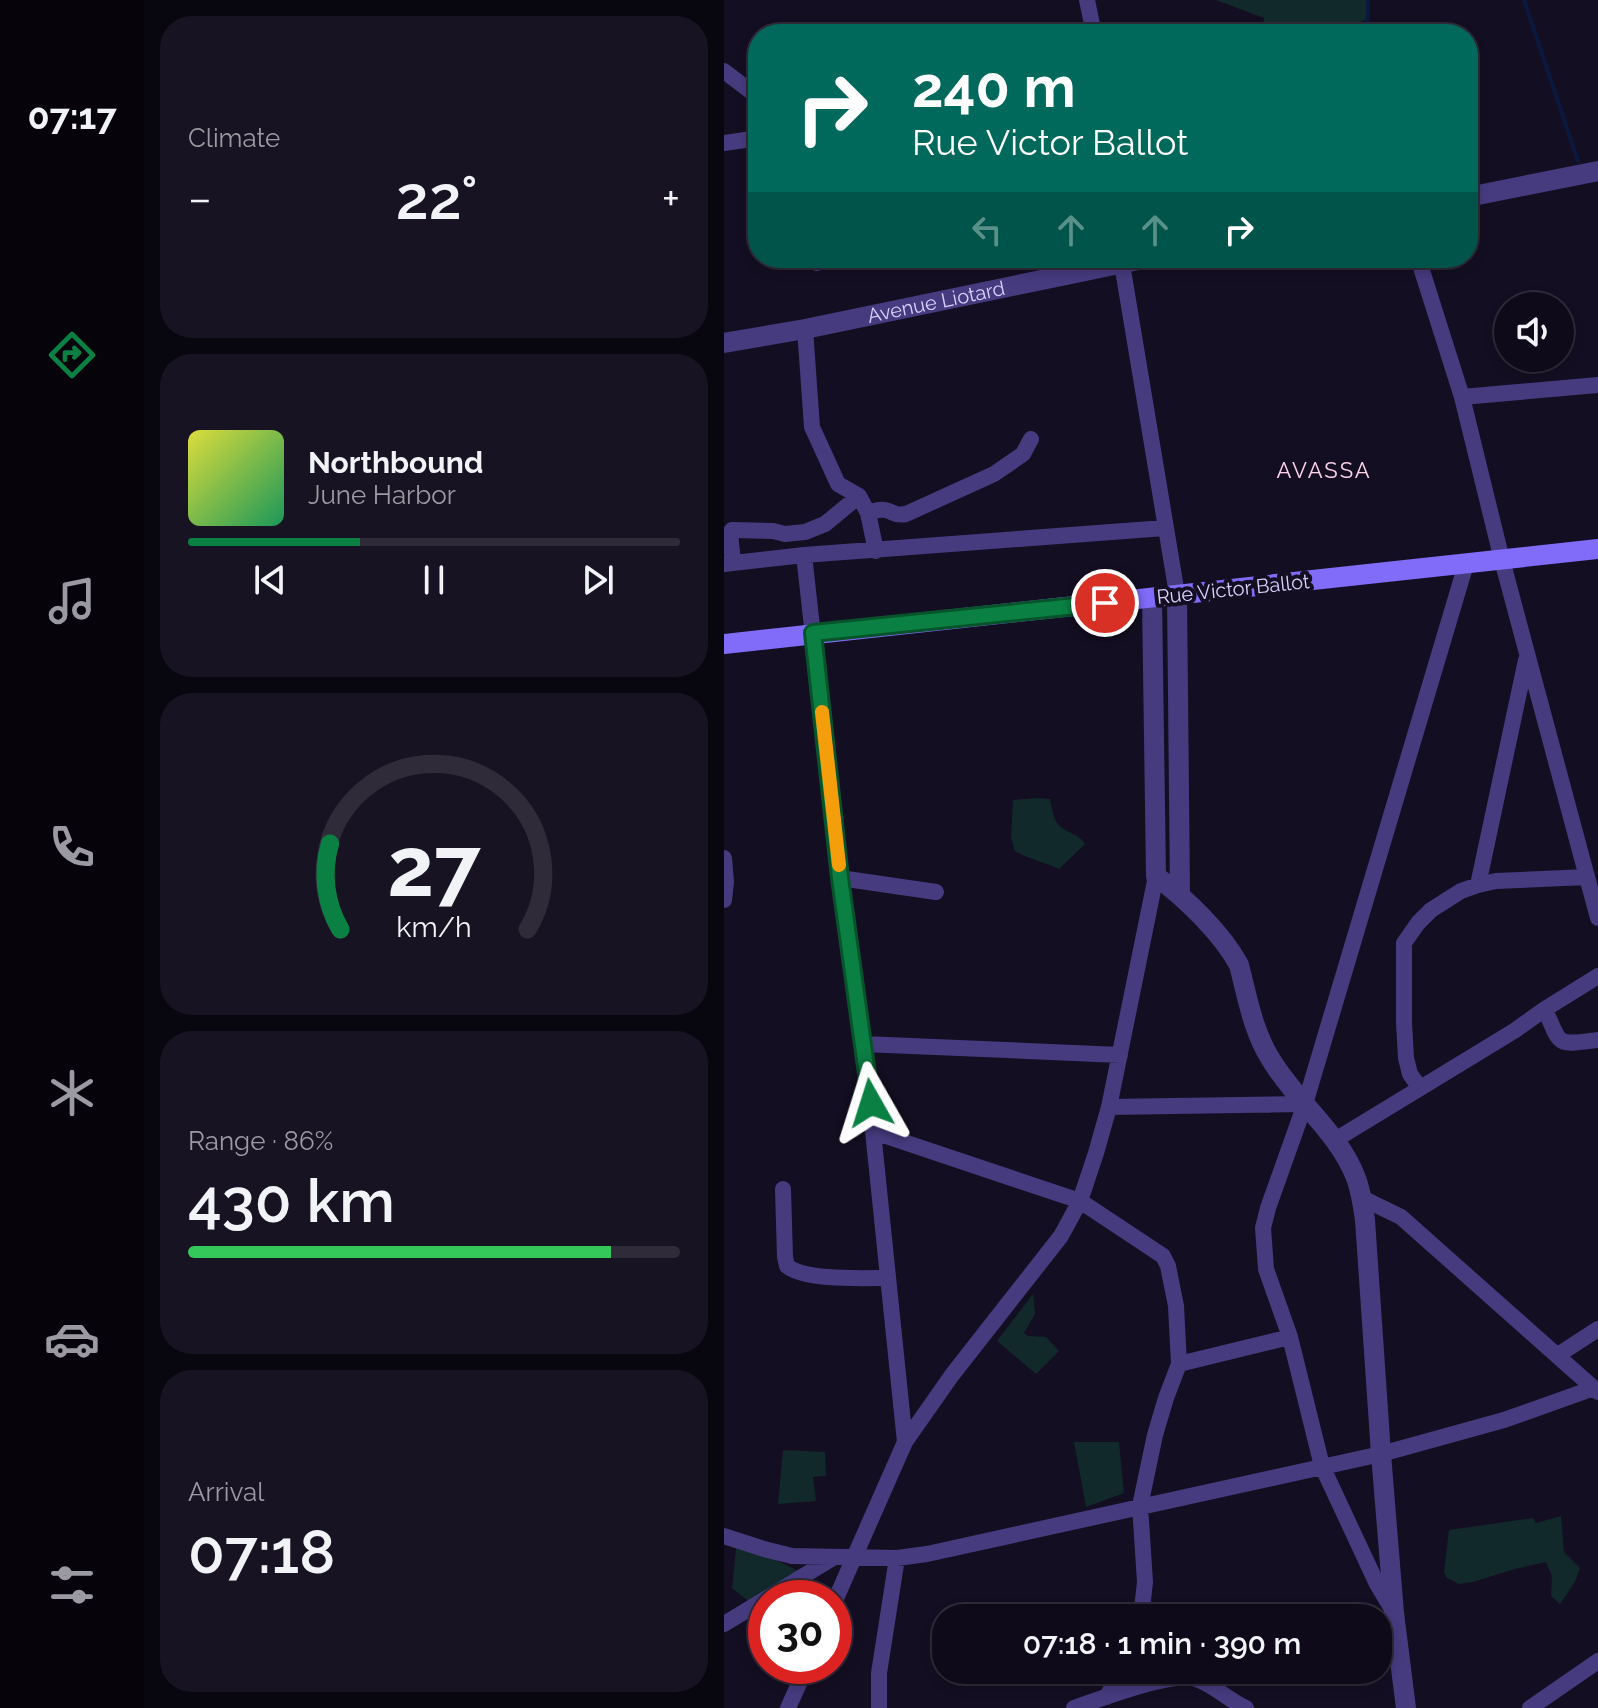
<!DOCTYPE html>
<html lang="en">
<head>
<meta charset="utf-8">
<style>
	:root { --surface:#0f0a1a; --page:#181323; --text:#f1f3f6; --muted:#9b9aa2; --line:#2f2b39; --accent:#0b8043 }
	body { margin:0; font-family:Raleway,sans-serif; background:var(--page); color:var(--text); height:100vh; display:flex; flex-direction:column; font-size:30px; white-space:nowrap }
	* { box-sizing:border-box; margin:0 }
	p { font-size:26px; color:var(--muted) }
	.icon { flex:none; width:44px; height:44px; fill:none; stroke:currentColor; stroke-width:2; stroke-linecap:round; stroke-linejoin:round }
	.map { position:relative; flex:1; overflow:hidden }
	.panel { display:flex; flex-direction:column; gap:16px; padding:16px; background:#08060e; width:580px }
	.panel>* { flex:none }
	.hud { position:absolute; left:24px; top:24px; width:730px; height:244px; border-radius:32px; box-shadow:0 4px 12px #0003,0 0 0 2px var(--line); background:#00695c; color:#fff; overflow:hidden }
	.tools { position:absolute; left:770px; top:292px; display:grid; gap:16px }
	.tools a { display:grid; place-items:center; width:80px; height:80px; border-radius:50%; background:var(--surface); box-shadow:0 4px 12px #0003,0 0 0 2px var(--line); font-size:40px }
	.speed { position:absolute; left:24px; top:1580px; display:flex; gap:16px; font-size:40px; font-weight:700; text-align:center }
	.speed>* { display:grid; place-content:center; width:104px; height:104px; border-radius:50%; background:var(--surface); box-shadow:0 4px 12px #0003,0 0 0 2px var(--line); line-height:1 }
	.speed .limit { border:12px solid #d22; background:#fff; color:#111 }
	.pin { position:absolute; display:grid; place-items:center; width:68px; height:68px; color:#fff; margin:-34px; border:4px solid #fff; border-radius:50%; box-shadow:0 2px 8px #0007 }
	.me { position:absolute; width:88px; margin:-44px; rotate:354deg; stroke-linejoin:round; filter:drop-shadow(0 0 6px #0008) }
	.turn { display:flex; align-items:center; gap:28px; height:168px; padding:0 32px; font-size:36px }
	.turn .icon { width:104px; height:104px; stroke-width:2.5 }
	.turn b { display:block; font-size:56px; line-height:68px }
	.lanes { display:flex; align-items:center; height:76px; padding:0 32px; background:#0003; justify-content:center; gap:40px; direction:ltr }
	.lanes .off { opacity:.35 }
	.big { font-size:60px; font-weight:600; line-height:1.1 }
	.panel .widget { flex:1; display:flex; flex-direction:column; justify-content:center; gap:12px; min-width:0; padding:0 28px; border-radius:32px; background:var(--page) }
	.panel .dial { align-items:center; gap:0 }
	.dial svg { height:208px; overflow:visible; fill:none; stroke:var(--line); stroke-width:7; stroke-linecap:round; text-anchor:middle }
	.dial text { fill:var(--text); stroke:none }
	.song { display:flex; align-items:center; gap:24px }
	.cover { width:96px; height:96px; border-radius:12px; background:linear-gradient(135deg,hsl(60 70% 55%),hsl(150 70% 35%)) }
	.played { height:8px; border-radius:4px; background:linear-gradient(90deg,var(--accent) 35%,var(--line) 35%) }
	.keys { display:flex; justify-content:space-around; direction:ltr }
	.heat { display:flex; justify-content:space-between; align-items:center; font-size:44px; direction:ltr }
	.charge { height:12px; border-radius:6px; background:linear-gradient(90deg,#34c759 86%,var(--line) 0) }
	.trip { position:absolute; left:208px; top:1604px; width:460px; height:80px; border-radius:32px; background:var(--surface); box-shadow:0 4px 12px #0003,0 0 0 2px var(--line); font-weight:600; line-height:80px; text-align:center }
	main { display:flex; flex:1; min-height:0 }
	.tab-bar { display:flex; flex-direction:column; width:144px; justify-content:space-around; align-items:center; background:#06040a; color:var(--muted) }
	.tab-bar .icon { width:56px; height:56px }
	.tab-bar .selected { color:var(--accent) }
	.tab-bar b { font-size:36px; color:var(--text) }
	.map>svg:first-child { display:block }
	.green { fill:#12292b }
	.lines { fill:none; stroke-linecap:round; stroke-linejoin:round }
	.stream { stroke:#0b183e; stroke-width:4 }
	.minor { stroke:#463b7f; stroke-width:16 }
	.tertiary { stroke:#463b7f; stroke-width:20 }
	.secondary { stroke:#806cf9; stroke-width:20 }
	.route-casing { stroke:#07532c; stroke-width:20 }
	.route { stroke:#0b8043; stroke-width:14 }
	.slow { stroke:#f59e0b; stroke-width:14 }
	.labels { text-anchor:middle; dominant-baseline:central; stroke-width:8; stroke-linejoin:round; paint-order:stroke }
	.street-label { font-size:20px; fill:#dbd1fd; stroke:#140e22 }
	.neighbourhood-label { font-size:22px; letter-spacing:2px; fill:#fdd3e9; stroke:#140e22 }
</style>
</head>
<body>
<main>
<nav class="tab-bar">
<b>07:17</b>
<svg class="icon selected" aria-label="directions" viewBox="0 0 24 24"><path d="M12 3l9 9-9 9-9-9zM9 14v-3h6M13 9l2 2-2 2"/></svg>
<svg class="icon" aria-label="music" viewBox="0 0 24 24"><path d="M9 18V5l10-2v13"/><circle cx="6" cy="18" r="3"/><circle cx="16" cy="16" r="3"/></svg>
<svg class="icon" aria-label="phone" viewBox="0 0 24 24"><path d="M5 4h4l2 5-3 2q2 4 5 5l2-3 5 2v4C11 20 4 13 5 4z"/></svg>
<svg class="icon" aria-label="climate" viewBox="0 0 24 24"><path d="M12 3v18M4 7l16 10M4 17L20 7"/></svg>
<svg class="icon" aria-label="car" viewBox="0 0 24 24"><path d="M5 17H2v-5l4-1 3-4h7l3 4 3 1v5h-3M9 17h6M6 11h13"/><circle cx="7" cy="17" r="2"/><circle cx="17" cy="17" r="2"/></svg>
<svg class="icon" aria-label="filters" viewBox="0 0 24 24"><path d="M4 7h16M4 17h16"/><circle cx="9" cy="7" r="2"/><circle cx="15" cy="17" r="2"/></svg>
</nav>
<section class="panel">
<div class="widget"><p>Climate</p>
<div class="heat"><a>−</a><b class="big">22°</b><a>+</a></div>
</div>
<div class="widget">
<div class="song"><i class="cover"></i><div><b>Northbound</b><p>June Harbor</p></div></div>
<div class="played"></div>
<div class="keys"><svg class="icon" aria-label="previous" viewBox="0 0 24 24"><path d="M18 5L8 12l10 7zM5 5v14"/></svg><svg class="icon" aria-label="pause" viewBox="0 0 24 24"><path d="M8 5v14M16 5v14"/></svg><svg class="icon" aria-label="next" viewBox="0 0 24 24"><path d="M6 5l10 7-10 7zM19 5v14"/></svg></div>
</div>
<div class="widget dial"><svg viewBox="0 0 100 80">
<path d="M14 69A42 42 0 1 1 86 69"/>
<path d="M14 69A42 42 0 0 1 10 36" stroke="#0b8043"/>
<text x="50" y="56" font-size="32" font-weight="700">27</text>
<text x="50" y="72" font-size="11">km/h</text>
</svg></div>
<div class="widget"><p>Range · 86%</p><b class="big">430 km</b><div class="charge"></div></div>
<div class="widget"><p>Arrival</p><b class="big">07:18</b></div>
</section>
<div class="map">
<svg width="874" height="1708" viewBox="0 0 874 1708">
	<rect width="100%" height="100%" fill="#140e22"/>
	<path class="green" d="M492 0H644V19L611 32 644 31V34H606V32L538 34 540 18Z
		M312 798 326 799C328 807 329 819 334 824 342 834 355 833 361 844L335 869C320 862 304 859 291 851L287 838 289 800Z
		M309 1294 311 1314 300 1333 304 1336 322 1337 335 1351 312 1374 273 1341Z
		M350 1442H395L400 1493 362 1507Z
		M59 1450 101 1452 102 1476 89 1477 92 1501 54 1504Z
		M837 1516 840 1552 856 1568 851 1582 836 1604 827 1596 828 1576 822 1562 787 1570 749 1582 735 1584 723 1578 720 1572 725 1530 809 1518 812 1523Z
		M13 1540 80 1574 29 1605 8 1588Z"/>
	<g class="lines">
		<path class="stream" d="M800 0 854 161
			M644 34V0"/>
		<path class="minor" d="M363 0 370 34
			M744 52 747 51
			M0 71 34 97
			M0 143 34 138
			M92 258 93 263
			M397 258 453 594
			M694 258 738 397 778 560 874 918
			M81 329 88 427 114 484 135 496 144 513 152 551
			M738 397 874 385
			M144 513C149 511 156 509 161 510 171 512 170 516 182 514L270 474 299 454 307 439
			M80 555 116 878 140 1044 181 1442
			M9 562 6 533 8 530 49 531 61 534 81 532 101 524 135 496
			M0 564 80 555 441 528
			M0 858 2 882 0 900
			M116 878 212 892
			M754 885 802 660
			M821 1009C837 1047 832 1045 874 1040
			M140 1044 396 1055
			M696 1088 686 1074 682 1058 680 1023V943L694 923 707 910 737 891 754 885 772 881 863 877
			M385 1107 581 1104
			M150 1132 356 1201 439 1256 444 1266 452 1306 455 1364 442 1398 431 1435 416 1506 421 1582 417 1618
			M611 1140 790 1031 821 1009 874 976
			M59 1189 61 1257 63 1266C82 1281 139 1278 164 1278
			M638 1198 677 1217 874 1392
			M834 1355 874 1329
			M455 1364 566 1337
			M0 1536 40 1549 68 1556 173 1558 203 1554 657 1454 780 1420 870 1388
			M110 1603 181 1442 228 1375 337 1236 356 1201 372 1153 385 1107 432 876
			M669 1611 653 1584 598 1466 566 1337 542 1269 539 1228 544 1208 581 1104 742 564
			M0 1624 109 1558
			M383 1697 396 1670
			M64 1708 83 1666
			M155 1708V1673L173 1558
			M350 1708C376 1699 448 1671 472 1679 490 1685 504 1700 522 1708
			M806 1708 874 1661"/>
		<g class="tertiary">
			<path d="M744 197 874 171"/>
			<path id="s1" d="M0 343 81 329 424 258"/>
			<path d="M453 594 456 894"/>
			<path d="M428 598 432 876C461 898 498 933 515 965 523 996 529 1031 546 1058 571 1101 614 1131 632 1178 637 1191 639 1206 641 1220L657 1454 670 1613 682 1708"/>
		</g>
		<path class="secondary" d="M0 644 874 549"/>
	</g>
	<g class="lines">
		<g class="route-casing">
			<path id="route" d="M147 1103 116 878 89 633 381 603"/>
		</g>
		<use href="#route" class="route"/>
		<path class="slow" d="M98 712 115 865"/>
	</g>
	<g class="labels">
		<g class="street-label">
			<text stroke="none"><textPath href="#s1" startOffset="216">Avenue Liotard</textPath></text>
			<text transform="translate(509 589) rotate(-6)">Rue Victor Ballot</text>
		</g>
		<g class="neighbourhood-label">
			<text x="600" y="470">AVASSA</text>
		</g>
	</g>
</svg>
<div class="tools">
<a><svg class="icon" aria-label="sound" viewBox="0 0 24 24"><path d="M4 9h4l5-4v14l-5-4H4zM17 9q2 3 0 6"/></svg></a>
</div>
<div class="speed"><div class="limit">30</div></div>
<div class="pin" style="left:381px;top:603px;background:#d93025"><svg class="icon" aria-label="arrive" viewBox="0 0 24 24"><path d="M6 21V4h12l-3 4 3 4H6"/></svg></div>
<svg class="me" style="left:147px;top:1103px" viewBox="-20 -20 40 40"><path d="M0-17L14 15 0 8-14 15z" fill="#0b8043" stroke="#fff" stroke-width="4"/></svg>
<div class="trip">07:18 · 1 min · 390 m</div>
<div class="hud">
<div class="turn"><svg class="icon" aria-label="right" viewBox="0 0 24 24"><path d="M7 20v-9h11M14 6l5 5-5 5"/></svg><div><b>240 m</b>Rue Victor Ballot</div></div>
<div class="lanes"><svg class="icon off" aria-label="left" viewBox="0 0 24 24"><path d="M17 20v-9H6M10 6l-5 5 5 5"/></svg><svg class="icon off" aria-label="ahead" viewBox="0 0 24 24"><path d="M12 20V5M6 11l6-6 6 6"/></svg><svg class="icon off" aria-label="ahead" viewBox="0 0 24 24"><path d="M12 20V5M6 11l6-6 6 6"/></svg><svg class="icon" aria-label="right" viewBox="0 0 24 24"><path d="M7 20v-9h11M14 6l5 5-5 5"/></svg></div>
</div>
</div>
</main>
</body>
</html>
